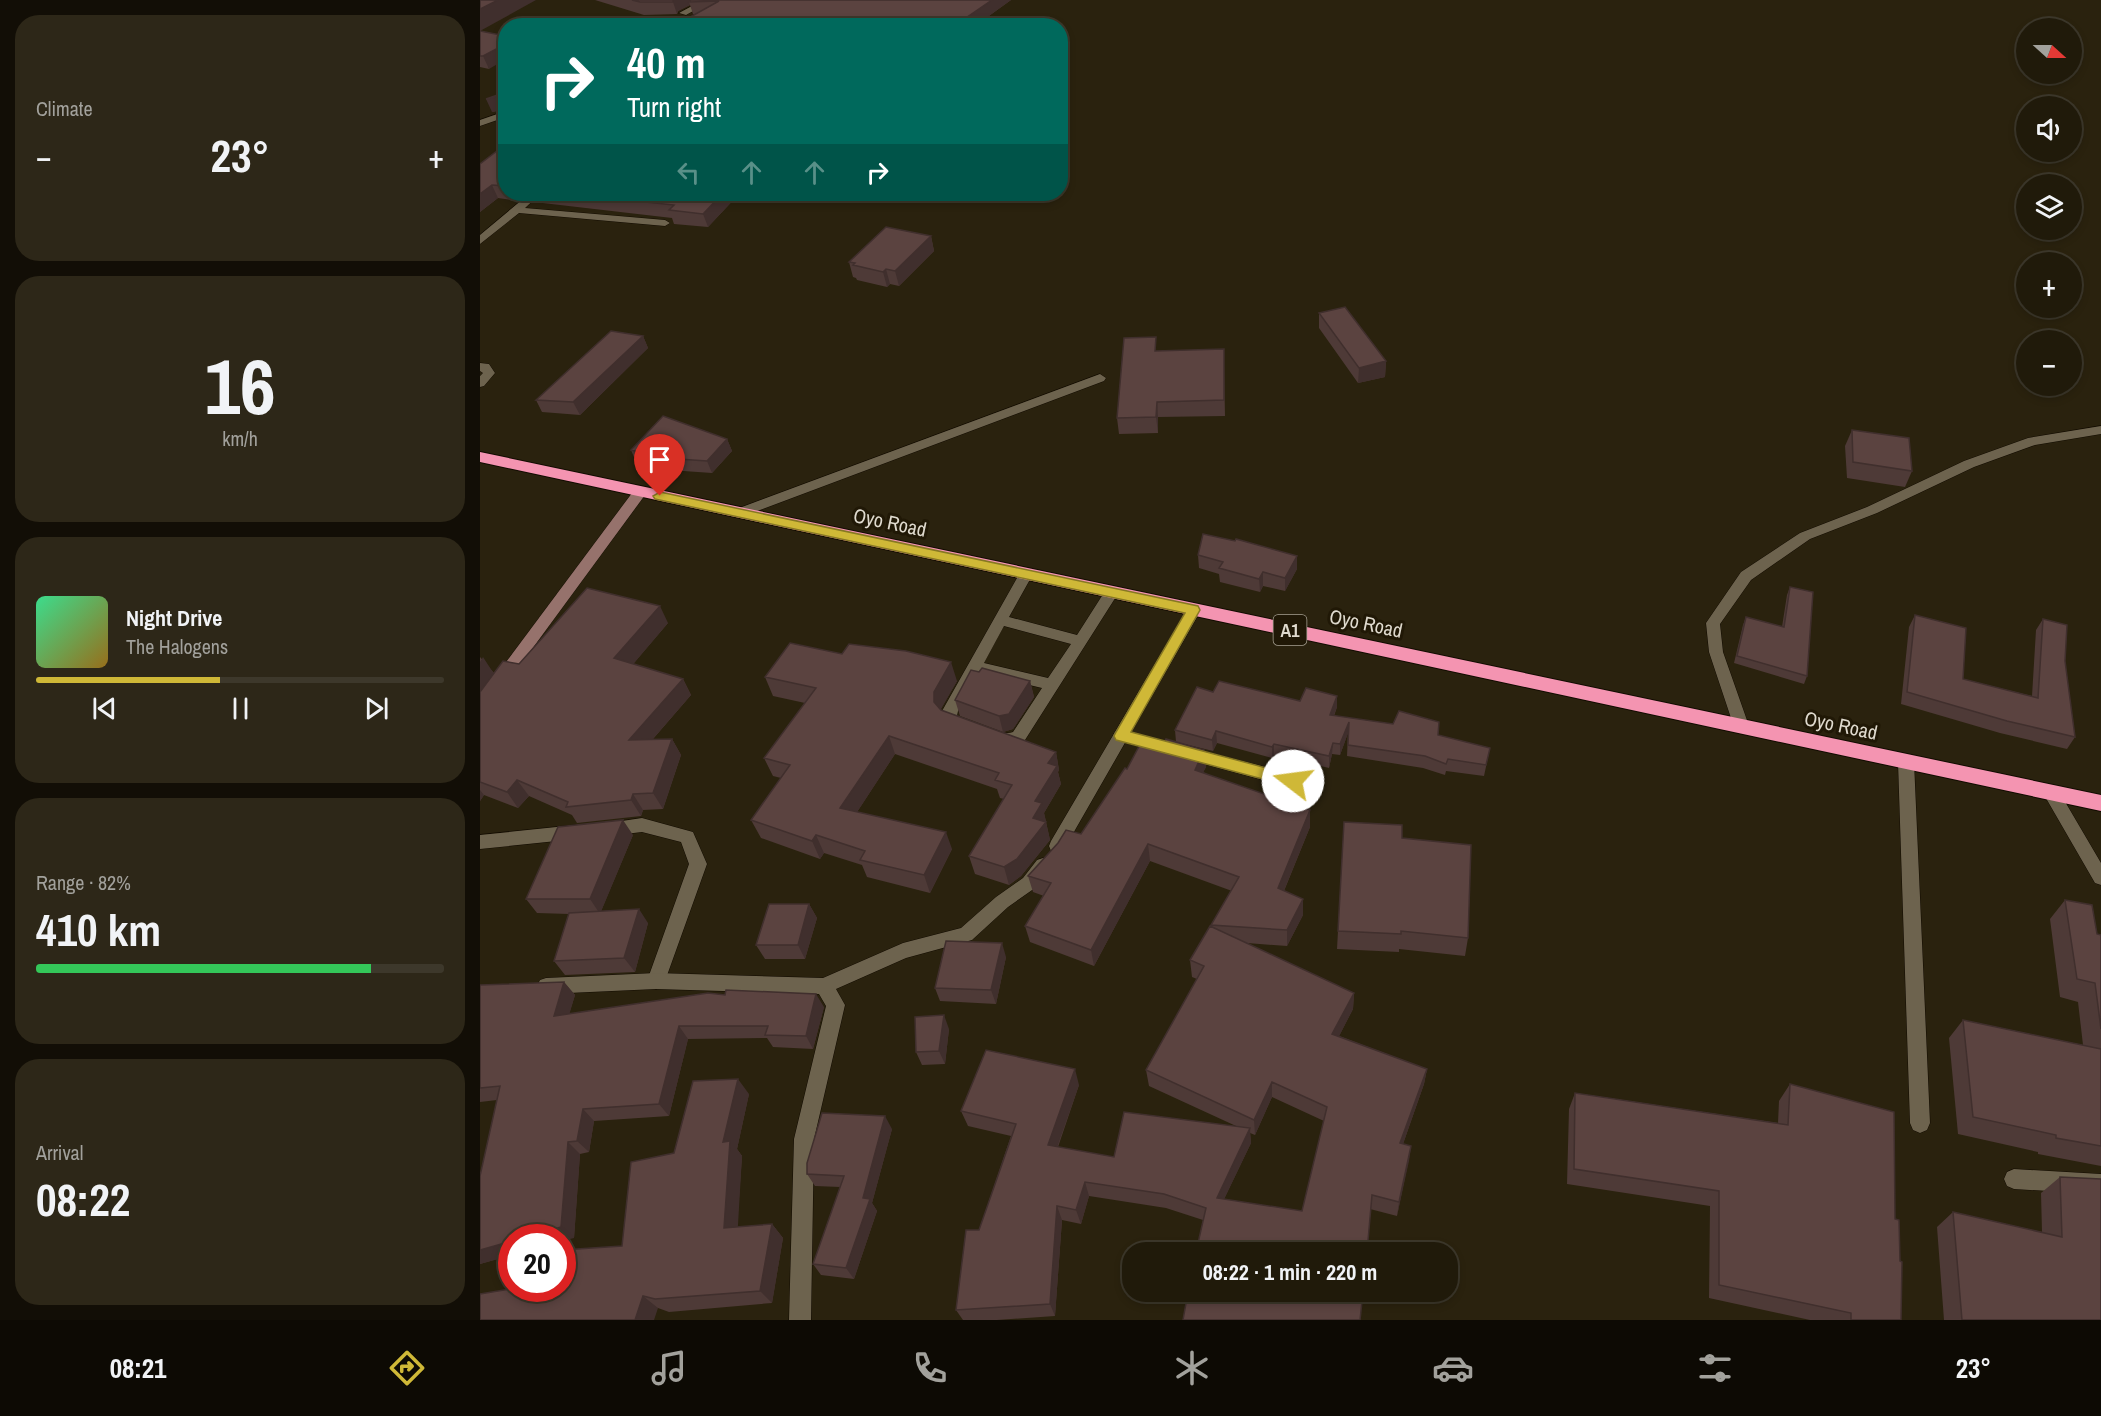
<!DOCTYPE html>
<html lang="en">
<head>
<meta charset="utf-8">
<style>
	:root { --surface:#201a0a; --page:#2d2718; --text:#f1f3f6; --muted:#a2a19c; --line:#3d382b; --accent:#cfb837 }
	body { margin:0; font-family:"Archivo Narrow",sans-serif; background:var(--page); color:var(--text); height:100vh; display:flex; flex-direction:column; font-size:22px; white-space:nowrap }
	* { box-sizing:border-box; margin:0 }
	p { font-size:20px; color:var(--muted) }
	.icon { flex:none; width:33px; height:33px; fill:none; stroke:currentColor; stroke-width:2; stroke-linecap:round; stroke-linejoin:round }
	.map { position:relative; flex:1; overflow:hidden }
	.sheet { display:flex; flex-direction:column; gap:15px; padding:15px; background:#120e06; width:480px }
	.sheet>* { flex:none }
	.top-card { position:absolute; left:18px; top:18px; width:570px; height:183px; border-radius:24px; box-shadow:0 3px 9px #0003,0 0 0 2px var(--line); background:#00695c; color:#fff; overflow:hidden }
	.needle { width:39px; rotate:111deg }
	.buttons { position:absolute; left:1536px; top:18px; display:grid; gap:12px }
	.buttons a { display:grid; place-items:center; width:66px; height:66px; border-radius:50%; background:var(--surface); box-shadow:0 3px 9px #0003,0 0 0 2px var(--line); font-size:30px }
	.speed { position:absolute; left:18px; top:1224px; display:flex; gap:12px; font-size:30px; font-weight:700; text-align:center }
	.speed>* { display:grid; place-content:center; width:78px; height:78px; border-radius:50%; background:var(--surface); box-shadow:0 3px 9px #0003,0 0 0 2px var(--line); line-height:1 }
	.speed .limit { border:9px solid #d22; background:#fff; color:#111 }
	.pin { position:absolute; display:grid; place-items:center; width:51px; height:51px; color:#fff; margin:-62px -26px; border-radius:50% 50% 50% 0; rotate:-45deg; box-shadow:0 0 6px #0007 }
	.pin .icon { rotate:45deg }
	.me { position:absolute; width:66px; margin:-33px; rotate:285deg; stroke-linejoin:round; filter:drop-shadow(0 0 4px #0008) }
	.turn { display:flex; align-items:center; gap:21px; height:126px; padding:0 30px; font-size:27px }
	.turn .icon { width:78px; height:78px; stroke-width:2.5 }
	.turn b { display:block; font-size:42px; line-height:51px }
	.lanes { display:flex; align-items:center; height:57px; padding:0 30px; background:#0003; justify-content:center; gap:30px; direction:ltr }
	.lanes .off { opacity:.35 }
	.big { font-size:45px; font-weight:700; line-height:1.1 }
	.sheet .tile { flex:1; display:flex; flex-direction:column; justify-content:center; gap:9px; min-width:0; padding:0 21px; border-radius:24px; background:var(--page) }
	.sheet .dial { align-items:center; gap:0 }
	.dial b { font-size:78px; line-height:1 }
	.song { display:flex; align-items:center; gap:18px }
	.cover { width:72px; height:72px; border-radius:9px; background:linear-gradient(135deg,hsl(150 70% 55%),hsl(40 70% 35%)) }
	.played { height:6px; border-radius:3px; background:linear-gradient(90deg,var(--accent) 45%,var(--line) 45%) }
	.keys { display:flex; justify-content:space-around; direction:ltr }
	.heat { display:flex; justify-content:space-between; align-items:center; font-size:33px; direction:ltr }
	.charge { height:9px; border-radius:4px; background:linear-gradient(90deg,#34c759 82%,var(--line) 0) }
	.trip { position:absolute; left:642px; top:1242px; width:336px; height:60px; border-radius:24px; background:var(--surface); box-shadow:0 3px 9px #0003,0 0 0 2px var(--line); font-weight:700; line-height:60px; text-align:center }
	.menu { display:flex; height:96px; justify-content:space-around; align-items:center; background:#0d0a04; color:var(--muted) }
	.menu .icon { width:42px; height:42px }
	.menu .selected { color:var(--accent) }
	.menu b { font-size:27px; color:var(--text) }
	main { display:flex; flex:1; min-height:0 }
	.map>svg:first-child { display:block }
	.lines { fill:none; stroke-linecap:round; stroke-linejoin:round }
	.lane-casing { stroke:#120b00; stroke-width:1 }
	.street-casing { stroke:#120b00; stroke-width:1 }
	.secondary-casing { stroke:#120b00; stroke-width:1 }
	.highway-casing { stroke:#120b00; stroke-width:2 }
	.lane { fill:#6d634e; fill-rule:evenodd }
	.street { fill:#6d634e; fill-rule:evenodd }
	.secondary { fill:#96726c; fill-rule:evenodd }
	.highway { fill:#f494b1; fill-rule:evenodd }
	.wall { fill:#4e3a37; fill-rule:evenodd }
	.shaded-wall { fill:#402f2d }
	.building { fill:#5b4340; stroke:#402f2d; stroke-width:1.5 }
	.route { fill:#cfb837; stroke:#877824; stroke-width:1.5 }
	.labels { text-anchor:middle; dominant-baseline:central; stroke-width:6; stroke-linejoin:round; paint-order:stroke }
	.shield { fill:#201806; stroke:#a6a092; stroke-width:1.5 }
	.shield-label { font-size:18px; font-weight:bold; fill:#dfdace }
	.street-label { font-size:20px; fill:#dfdace; stroke:#201806 }
</style>
</head>
<body>
<main>
<section class="sheet">
<div class="tile"><p>Climate</p>
<div class="heat"><a>−</a><b class="big">23°</b><a>+</a></div>
</div>
<div class="tile dial"><b>16</b><p>km/h</p></div>
<div class="tile">
<div class="song"><i class="cover"></i><div><b>Night Drive</b><p>The Halogens</p></div></div>
<div class="played"></div>
<div class="keys"><svg class="icon" aria-label="previous" viewBox="0 0 24 24"><path d="M18 5L8 12l10 7zM5 5v14"/></svg><svg class="icon" aria-label="pause" viewBox="0 0 24 24"><path d="M8 5v14M16 5v14"/></svg><svg class="icon" aria-label="next" viewBox="0 0 24 24"><path d="M6 5l10 7-10 7zM19 5v14"/></svg></div>
</div>
<div class="tile"><p>Range · 82%</p><b class="big">410 km</b><div class="charge"></div></div>
<div class="tile"><p>Arrival</p><b class="big">08:22</b></div>
</section>
<div class="map">
<svg width="1621" height="1320" viewBox="0 0 1621 1320">
	<rect width="100%" height="100%" fill="#2a220e"/>
	<g class="lines">
		<g class="lane-casing">
			<path id="lane" d="M0 363 9 364 15 373 4 386 0 387V376L3 373 0 371Z
				M1621 426V434L1555 445 1494 467 1397 513 1330 539 1271 580 1240 624 1243 652 1269 726 1267 730H1255L1229 652 1226 623 1261 572 1320 533 1387 507 1484 461 1548 438Z
				M546 569 553 574 529 617 597 635 627 588H637L639 592 545 740 531 746 510 741 508 737 510 733C518 730 526 735 533 732L562 688 499 673 478 711 477 716 487 725 485 729H473L461 719 462 711 541 571ZM524 626 591 644 568 678 504 663Z
				M641 730 688 742 690 746 688 750 682 752 635 740 633 736 635 732Z
				M705 747 813 774 819 776 821 781 819 786 813 788 699 757 697 753 699 749Z
				M1426 756 1432 757 1434 762 1450 1123 1447 1130 1440 1133 1433 1130 1430 1123 1418 762 1420 757Z
				M1571 786 1577 788 1621 863V885L1615 883 1563 793 1565 788Z
				M162 818 213 832 227 864 185 981 182 987 176 989 170 987 167 981 209 864 201 842 162 832 128 836 122 834 120 829 122 824Z
				M96 825 102 827 104 832 102 837 96 839 0 849V835Z"/>
		</g>
		<g class="street-casing">
			<path id="street" d="M223 0H233L206 15 199 13Z
				M26 111V117L0 126V120Z
				M49 194H60L45 208 185 220 190 223 185 226 39 213 0 244V235Z
				M620 374 626 378 624 381 264 516H254L252 513 254 510Z
				M714 605 721 610 583 851 577 853 571 851 569 846 571 841 709 606Z
				M563 858 569 860 572 865 555 888 528 907 492 940 426 958 356 989 365 1005 334 1139 331 1320H309L314 1139 346 1006 339 994 176 989 66 994 60 992 57 986 60 980 66 978 176 973 343 978 423 943 481 928 516 897 543 878 557 860Z
				M1534 1169 1621 1174V1194L1534 1189 1527 1186 1524 1179 1527 1172Z"/>
		</g>
		<g class="secondary-casing">
			<path id="secondary" d="M160 488 165 489 167 492 165 495 5 713 0 715V697L155 489Z"/>
		</g>
		<g class="highway-casing">
			<path id="highway" d="M0 452 1621 795V811L0 462Z"/>
		</g>
		<use href="#lane" class="lane"/>
		<use href="#street" class="street"/>
		<use href="#secondary" class="secondary"/>
		<use href="#highway" class="highway"/>
	</g>
	<path class="wall" d="M115 0H531L495 26H204L203 21 216 14H213L210 5 198 11 197 14 164 15Z
		M0 31 9 69 0 67Z
		M26 92V117L22 110 12 112Z
		M26 144V194H46L38 201 18 198 0 212V164Z
		M50 194H259L228 227 194 224 192 218 54 202Z
		M451 236 454 251 419 286 410 284 407 287 377 280 376 278 373 277 369 262Z
		M839 313 906 361 905 377 878 383 839 328Z
		M163 336 168 348 100 415 62 412 56 400Z
		M677 351 744 364 745 416 678 417V433L639 434 637 418Z
		M1372 430 1432 471 1425 487 1367 478 1365 446Z
		M247 439 252 451 232 473 189 470 156 462 151 450Z
		M718 555 817 569 805 591 783 586 780 592 740 582 739 574 719 568Z
		M1310 587 1327 676 1324 684 1254 663 1263 625 1266 617 1302 627 1307 595Z
		M1435 615 1483 679 1552 696 1556 630 1563 619 1585 661 1595 737 1587 749 1520 733 1421 704 1429 627Z
		M188 623 153 664 203 679 211 695 173 739H192L201 755 183 809 163 810 161 816 97 823 92 815 49 796 38 808 4 795 0 801V657L14 673 39 664Z
		M285 677 477 681 460 710 576 752 579 770 578 772 581 784 564 813 570 840 541 876 529 885 495 874 489 856 524 799 520 798 517 789 415 754 377 812 472 849 450 893 387 877 382 865 344 853 340 859 281 838 271 820 301 778 293 776 284 758 325 703 293 696Z
		M550 681 554 697 533 729 523 732 480 716 475 700Z
		M733 692 820 701 857 696V707L854 716 958 735 1010 748 1004 776 966 771 965 775 943 768 867 756 868 733 860 755 852 754 849 768 794 755 792 758 737 743 733 751 696 742 695 730Z
		M684 743 724 750 726 767 723 772 830 827 804 891 823 899V915L807 946 767 943 874 993 873 1009 859 1036 947 1069 944 1084 923 1144 931 1146 917 1216 890 1209 723 1220 686 1208 609 1196 601 1224 582 1220 575 1316 517 1320H483L476 1310 499 1230 531 1136 488 1126 481 1111 599 1085 578 1147 634 1157 756 1126 669 1086 666 1070 717 979 712 977 710 960 731 927V925L752 891 670 861 614 966 550 942 545 926 564 896 553 892 548 876 601 834 647 769ZM792 1097 844 1121 822 1211 744 1199 771 1143 770 1133 775 1135Z
		M864 822 922 838 988 938 985 956 919 949V952L857 949Z
		M153 835 121 911 168 923 155 972 85 975 74 961 89 914 57 913 46 899Z
		M1585 900 1617 934 1621 935V1166L1558 1154V1152L1478 1134 1469 1038 1483 1020 1603 1045 1598 1002 1580 997 1570 919Z
		M329 904 337 918 325 959H285L276 945Z
		M526 957 516 1004 460 1001 455 988Z
		M84 982 95 995 89 1014 344 1007 333 1049 293 1047 287 1038 208 1039 189 1116 114 1121 109 1152 100 1154 94 1238H32V1255L0 1264V1176L17 1100 0 1102V985Z
		M469 1029 465 1064 442 1065 436 1052Z
		M1310 1084 1415 1219 1421 1320H1330L1229 1298 1230 1206 1087 1184 1089 1109 1095 1093 1298 1123 1299 1101Z
		M269 1094 257 1149 262 1156 257 1227 292 1224 303 1238 292 1303 189 1312 178 1308 82 1288 142 1246 194 1153Z
		M412 1129 392 1203 397 1211 374 1279 341 1275 333 1264 360 1187 335 1186 327 1174Z
		M1580 1177 1621 1320H1464L1457 1227 1473 1212 1562 1232 1561 1193Z"/>
	<path class="shaded-wall" d="M18 0H56L0 31V9Z
		M193 0H218L209 2 210 5 198 11 197 14 193 2Z
		M512 0H531L495 26H474Z
		M26 44V59L9 69 3 56Z
		M21 96 20 106 22 110 12 112 6 99Z
		M12 185 18 198 0 212V194Z
		M34 194H46L38 201Z
		M242 194H259L228 227 223 214Z
		M451 236 454 251 419 286 415 271Z
		M406 269 410 284 407 287 403 272Z
		M163 336 168 348 100 415 93 402Z
		M906 361 905 377 878 383 879 368Z
		M677 402 678 417V433L676 417Z
		M247 439 252 451 232 473 227 461Z
		M817 556V569L805 591V578Z
		M783 572V586L780 592 779 579Z
		M180 606 188 623 144 675 134 658Z
		M3 657 14 674 0 693V662Z
		M471 662 477 681 460 711 454 702V692Z
		M203 679 211 695 158 756 149 740Z
		M550 681 554 697 533 729 523 732 519 716Z
		M857 696V707L849 727 850 715Z
		M869 722 868 733 860 755V744Z
		M736 731 737 743 733 751 732 740Z
		M409 736 415 754 368 826 360 808Z
		M192 739 201 755 183 809 173 793Z
		M853 743 852 754 849 768V756Z
		M794 744V755L792 758V747Z
		M724 750 726 767 716 787 715 770Z
		M576 752 579 770 578 772 581 784 564 813 566 821 564 824 566 822 570 840 541 876 529 885 524 867 553 818 555 801 568 763Z
		M37 780 49 796 38 808 27 792Z
		M0 790 4 795 0 801Z
		M153 794 163 810 161 816 151 800Z
		M830 810V827L798 905V888Z
		M143 820 153 835 120 914 110 899Z
		M466 832 472 849 450 893 444 875Z
		M336 835 344 853 340 859 332 841Z
		M668 844 670 861 614 966 611 950Z
		M823 899V915L807 946V930Z
		M329 904 337 918 325 959 318 945Z
		M159 909 168 923 155 972 144 958Z
		M522 943 526 957 516 1004 511 990Z
		M84 982 95 995 85 1029 74 1016Z
		M874 993 873 1009 852 1050V1034Z
		M336 994 344 1007 333 1049 326 1036Z
		M464 1015 469 1029 465 1064 459 1051Z
		M199 1026 208 1039 189 1116 179 1104Z
		M595 1069 599 1085 573 1159 568 1145Z
		M947 1069 944 1084 918 1158 920 1143Z
		M258 1079 269 1094 257 1149 262 1156 257 1242 244 1228 243 1142Z
		M792 1082V1097L775 1135 774 1120Z
		M103 1109 114 1121 109 1152 97 1141Z
		M405 1116 412 1129 392 1203 397 1211 374 1279 366 1268 383 1198Z
		M770 1128 771 1143 738 1212 737 1198Z
		M88 1142 100 1154 94 1238 82 1241V1238H45Z
		M931 1146 929 1161 917 1216 919 1202Z
		M605 1182 609 1196 601 1224 596 1210Z
		M577 1206 582 1220 575 1316 570 1304Z
		M292 1224 303 1238 292 1303 280 1291Z
		M32 1241V1255L0 1264V1250Z
		M163 1296 178 1308 174 1320H155Z"/>
	<path class="building" d="M0 0H18L0 9Z
		M152 0H193V2H160Z
		M211 0H512L474 26H221L203 21 239 1 209 2Z
		M0 31 26 36V44L3 56H0Z
		M26 92V109L20 106 21 96 6 99Z
		M26 144V186L12 185 0 194V164Z
		M90 194H242L223 214 189 210 194 205Z
		M406 227 451 236 415 271 406 269 403 272 373 265 375 263 369 262Z
		M865 307 906 361 879 368 839 313Z
		M131 331 163 336 93 402 56 400Z
		M676 337 675 351 744 349V400L677 402 676 417 637 418 644 338Z
		M183 416 247 439 227 461 184 458 151 450Z
		M1372 430 1429 438 1432 471 1373 462Z
		M723 534 755 541 756 539 817 556 805 578 783 572 779 579 739 568 743 562 718 555Z
		M1310 587 1333 592 1327 676 1257 656 1266 617 1304 627Z
		M107 588 180 606 134 658 203 679 149 740 192 739 173 793 153 794 151 800 86 807 88 802 37 780 27 792 0 782V692L23 661 39 664Z
		M1435 615 1486 628 1483 679 1558 698 1563 619 1587 625 1585 661 1595 737 1527 721 1427 692Z
		M310 643 362 654 369 644 426 651 471 662 454 692V702L461 710 576 752 568 763 577 766 555 801 562 803 553 818 566 822 537 859 524 867 489 856 532 785 515 780 519 773 409 736 360 808 466 832 444 875 380 860 385 851 336 835 332 841 271 820 310 765 284 758 336 688 285 677Z
		M502 668 550 681 529 714 519 716 475 700 491 670 499 672Z
		M739 681 820 701 826 688 857 696 850 715 913 724 919 711 959 722 958 735 1010 748 1006 765 968 759 966 764 945 756 868 745 869 722 860 744 853 743 849 756 794 744 792 747 736 731 732 740 695 730 717 687 733 692Z
		M664 737 684 743 686 739 724 750 715 770 830 810 798 888 823 899 807 930 731 925 759 877 668 844 611 950 545 926 571 883 548 876 578 843 586 830 601 834 645 768 647 769Z
		M143 820 110 899H46L78 827Z
		M864 822 922 825V838L991 845 988 938 921 931V934L858 931Z
		M1585 900 1612 905 1617 934 1621 935V1029L1615 983 1597 979Z
		M289 904H329L318 945H276Z
		M159 909 144 958 74 961 89 913Z
		M730 926 874 993 852 1034 947 1069 920 1143 931 1146 919 1202 892 1195 887 1252H716L726 1208 684 1194 605 1182 596 1210 577 1206 570 1304 476 1310 486 1230H499L536 1124 481 1111 506 1050 595 1069 568 1145 634 1157 644 1112 770 1128 737 1198 822 1211 847 1107 792 1082 774 1120 666 1070 724 966 710 960Z
		M466 941 522 943 511 990 455 988Z
		M84 982 74 1016 228 993 245 995 246 990 336 994 326 1036 285 1035 288 1026H199L179 1104 103 1109 97 1141 88 1142 81 1227 45 1238H32V1241L0 1250V1176L20 1086 0 1088V985Z
		M464 1015 459 1051 436 1052 435 1017Z
		M1483 1020 1621 1049V1146L1576 1138V1135L1493 1117Z
		M258 1079 243 1142 250 1141 244 1228 292 1224 280 1291 175 1299 163 1296 155 1320H0V1294L36 1288H82V1250L142 1246 151 1162 194 1153 213 1081Z
		M1310 1084 1414 1112 1415 1219 1419 1220 1420 1261 1422 1262 1421 1320H1371V1313L1239 1285V1191L1094 1169 1095 1093 1308 1125Z
		M342 1113 405 1116 383 1198 390 1199 366 1268 333 1264 364 1176 327 1174V1163Z
		M1580 1177 1621 1179V1320H1482L1473 1212 1582 1237Z
		M708 1292H883L880 1320H703Z"/>
	<path class="route" d="M180 492 718 606 720 610 651 732 813 775 820 781 813 787 636 740 634 736 636 732 705 613 175 499 173 496Z"/>
	<g class="labels">
		<rect class="shield" x="793.5" y="615" width="33" height="30" rx="4.5"/>
		<g class="shield-label">
			<text x="810" y="630">A1</text>
		</g>
		<g class="street-label">
			<text transform="translate(410 522) rotate(12)">Oyo Road</text>
			<text transform="translate(886 623) rotate(12)">Oyo Road</text>
			<text transform="translate(1361 725) rotate(12)">Oyo Road</text>
		</g>
	</g>
</svg>
<div class="buttons">
<a><svg class="needle" viewBox="-14 -14 28 28"><path d="M0-13l5 13h-10z" fill="#e53935"/><path d="M0 13l5-13h-10z" fill="#a2a19c"/></svg></a>
<a><svg class="icon" aria-label="sound" viewBox="0 0 24 24"><path d="M4 9h4l5-4v14l-5-4H4zM17 9q2 3 0 6"/></svg></a>
<a><svg class="icon" aria-label="layers" viewBox="0 0 24 24"><path d="M12 4l9 5-9 5-9-5zM3 14l9 5 9-5"/></svg></a>
<a>+</a>
<a>−</a>
</div>
<div class="speed"><div class="limit">20</div></div>
<div class="pin" style="left:180px;top:496px;background:#d93025"><svg class="icon" aria-label="arrive" viewBox="0 0 24 24"><path d="M6 21V4h12l-3 4 3 4H6"/></svg></div>
<svg class="me" style="left:813px;top:781px" viewBox="-20 -20 40 40"><circle r="19" fill="#fff"/><path d="M0-13L10 11 0 6-10 11z" fill="#cfb837"/></svg>
<div class="trip">08:22 · 1 min · 220 m</div>
<div class="top-card">
<div class="turn"><svg class="icon" aria-label="right" viewBox="0 0 24 24"><path d="M7 20v-9h11M14 6l5 5-5 5"/></svg><div><b>40 m</b>Turn right</div></div>
<div class="lanes"><svg class="icon off" aria-label="left" viewBox="0 0 24 24"><path d="M17 20v-9H6M10 6l-5 5 5 5"/></svg><svg class="icon off" aria-label="ahead" viewBox="0 0 24 24"><path d="M12 20V5M6 11l6-6 6 6"/></svg><svg class="icon off" aria-label="ahead" viewBox="0 0 24 24"><path d="M12 20V5M6 11l6-6 6 6"/></svg><svg class="icon" aria-label="right" viewBox="0 0 24 24"><path d="M7 20v-9h11M14 6l5 5-5 5"/></svg></div>
</div>
</div>
</main>
<nav class="menu">
<b>08:21</b>
<svg class="icon selected" aria-label="directions" viewBox="0 0 24 24"><path d="M12 3l9 9-9 9-9-9zM9 14v-3h6M13 9l2 2-2 2"/></svg>
<svg class="icon" aria-label="music" viewBox="0 0 24 24"><path d="M9 18V5l10-2v13"/><circle cx="6" cy="18" r="3"/><circle cx="16" cy="16" r="3"/></svg>
<svg class="icon" aria-label="phone" viewBox="0 0 24 24"><path d="M5 4h4l2 5-3 2q2 4 5 5l2-3 5 2v4C11 20 4 13 5 4z"/></svg>
<svg class="icon" aria-label="climate" viewBox="0 0 24 24"><path d="M12 3v18M4 7l16 10M4 17L20 7"/></svg>
<svg class="icon" aria-label="car" viewBox="0 0 24 24"><path d="M5 17H2v-5l4-1 3-4h7l3 4 3 1v5h-3M9 17h6M6 11h13"/><circle cx="7" cy="17" r="2"/><circle cx="17" cy="17" r="2"/></svg>
<svg class="icon" aria-label="filters" viewBox="0 0 24 24"><path d="M4 7h16M4 17h16"/><circle cx="9" cy="7" r="2"/><circle cx="15" cy="17" r="2"/></svg>
<b>23°</b>
</nav>
</body>
</html>
